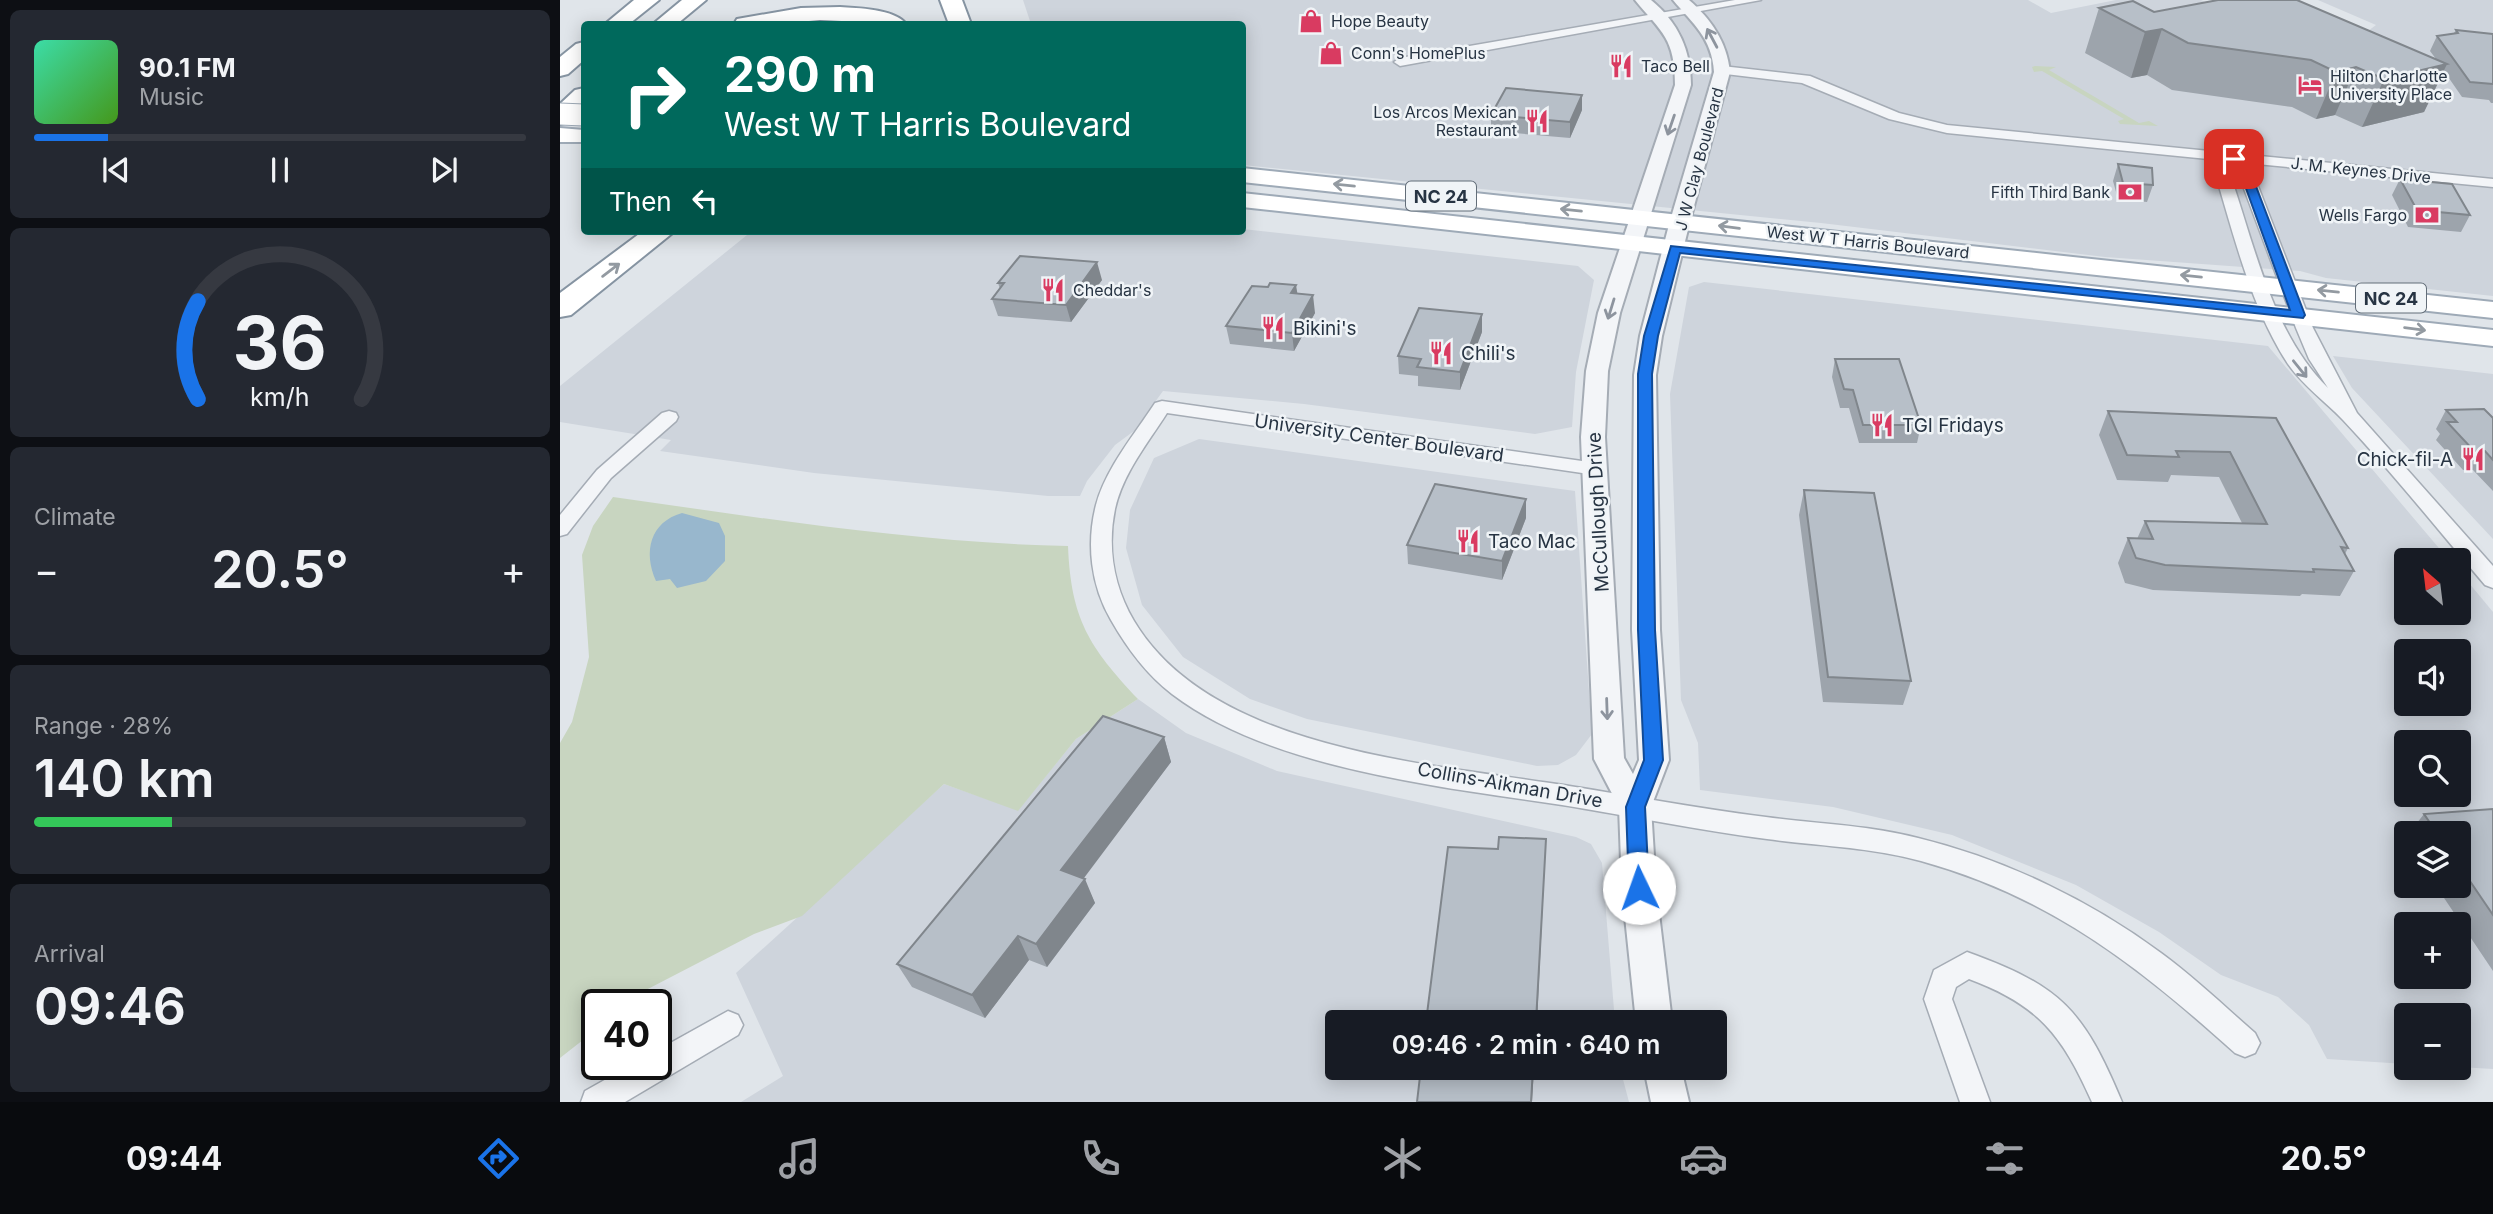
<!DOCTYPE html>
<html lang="en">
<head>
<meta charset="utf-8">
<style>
	:root { --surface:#171b24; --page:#242831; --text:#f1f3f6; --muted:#9ea1a6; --line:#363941; --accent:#1a73e8 }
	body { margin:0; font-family:Inter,sans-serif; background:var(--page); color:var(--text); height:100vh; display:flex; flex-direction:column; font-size:26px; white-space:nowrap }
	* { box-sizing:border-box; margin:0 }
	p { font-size:23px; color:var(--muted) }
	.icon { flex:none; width:38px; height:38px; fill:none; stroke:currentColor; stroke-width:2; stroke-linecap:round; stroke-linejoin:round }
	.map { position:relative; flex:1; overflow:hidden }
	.side { display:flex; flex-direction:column; gap:10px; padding:10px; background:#0d0f14; width:560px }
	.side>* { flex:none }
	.banner { position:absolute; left:21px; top:21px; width:665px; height:214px; border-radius:7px; box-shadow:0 4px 18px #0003; background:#00695c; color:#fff; overflow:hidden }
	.needle { width:46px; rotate:332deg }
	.controls { position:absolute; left:1834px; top:548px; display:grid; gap:14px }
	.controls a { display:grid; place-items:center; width:77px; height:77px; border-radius:7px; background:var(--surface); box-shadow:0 4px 18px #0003; font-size:35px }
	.speed { position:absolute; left:21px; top:989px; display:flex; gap:14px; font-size:35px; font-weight:700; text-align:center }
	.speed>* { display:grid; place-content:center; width:91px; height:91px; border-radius:50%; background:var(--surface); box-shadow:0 4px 18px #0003; line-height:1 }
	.speed .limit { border:4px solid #111; border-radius:10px; background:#fff; color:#111 }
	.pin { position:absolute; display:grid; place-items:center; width:60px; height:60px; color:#fff; margin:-30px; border-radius:14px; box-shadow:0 4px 10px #0006 }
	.me { position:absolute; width:77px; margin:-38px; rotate:357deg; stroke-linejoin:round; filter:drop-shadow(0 0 5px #0008) }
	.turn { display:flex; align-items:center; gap:24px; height:147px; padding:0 28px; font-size:32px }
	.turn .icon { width:91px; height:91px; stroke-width:2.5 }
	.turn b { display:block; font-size:49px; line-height:60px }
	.then { display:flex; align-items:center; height:66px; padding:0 28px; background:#0003; gap:14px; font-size:26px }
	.big { font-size:52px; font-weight:600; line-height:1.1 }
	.side .widget { flex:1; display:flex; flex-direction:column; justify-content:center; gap:10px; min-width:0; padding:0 24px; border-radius:10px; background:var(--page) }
	.side .dial { align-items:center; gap:0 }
	.dial svg { height:182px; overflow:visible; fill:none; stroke:var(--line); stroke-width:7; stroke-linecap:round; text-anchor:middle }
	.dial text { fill:var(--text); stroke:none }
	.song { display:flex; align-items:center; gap:21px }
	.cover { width:84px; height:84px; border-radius:10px; background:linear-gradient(135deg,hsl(160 70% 55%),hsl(100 70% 35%)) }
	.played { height:7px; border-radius:4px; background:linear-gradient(90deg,var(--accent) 15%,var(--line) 15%) }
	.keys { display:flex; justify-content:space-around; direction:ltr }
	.heat { display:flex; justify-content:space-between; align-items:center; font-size:38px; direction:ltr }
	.charge { height:10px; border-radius:5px; background:linear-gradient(90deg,#34c759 28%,var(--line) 0) }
	.trip { position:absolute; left:765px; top:1010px; width:402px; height:70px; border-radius:7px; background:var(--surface); box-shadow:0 4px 18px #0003; font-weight:600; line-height:70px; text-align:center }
	.menu { display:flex; height:112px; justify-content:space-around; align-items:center; background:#090b0e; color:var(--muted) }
	.menu .icon { width:49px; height:49px }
	.menu .on { color:var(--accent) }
	.menu b { font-size:32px; color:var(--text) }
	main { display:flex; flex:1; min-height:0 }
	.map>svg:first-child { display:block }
	.built { fill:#ced4dc; fill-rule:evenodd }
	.green { fill:#c8d5c0 }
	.water { fill:#98b7cd }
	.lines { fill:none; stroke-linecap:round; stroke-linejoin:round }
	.minor-casing { stroke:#a5acb5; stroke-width:3 }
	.tertiary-casing { stroke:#a5acb5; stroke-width:4 }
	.primary-casing { stroke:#9eaab7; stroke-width:4 }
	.motorway-casing { stroke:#8694a2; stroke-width:4 }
	.minor { fill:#f3f5f8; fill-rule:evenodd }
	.tertiary { fill:#f3f5f8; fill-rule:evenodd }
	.primary { fill:#fff; fill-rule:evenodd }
	.motorway { fill:#fff; fill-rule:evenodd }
	.primary-bridge-casing { stroke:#9eaab7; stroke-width:23; stroke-linecap:butt }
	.primary-bridge { stroke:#fff; stroke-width:21 }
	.wall { fill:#9da4ac }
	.shaded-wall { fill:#80868c }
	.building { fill:#b7bfc8; stroke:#80868c; stroke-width:2 }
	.oneway { stroke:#8d949e }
	.oneway2 { stroke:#939aa1 }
	.route { fill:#1a73e8; stroke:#114b97; stroke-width:2 }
	.labels { text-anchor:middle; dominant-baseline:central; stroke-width:5; stroke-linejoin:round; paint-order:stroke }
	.far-poi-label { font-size:16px; fill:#273443; stroke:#f0f4f7; text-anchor:start }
	.far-street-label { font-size:16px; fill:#273443; stroke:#f0f4f7 }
	.shield { fill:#f0f4f7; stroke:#636e79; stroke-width:2 }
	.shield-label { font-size:18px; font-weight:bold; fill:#273443 }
	.poi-label { font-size:19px; fill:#273443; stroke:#f0f4f7; text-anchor:start }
	.street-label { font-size:19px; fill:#273443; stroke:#f0f4f7 }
</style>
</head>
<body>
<main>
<section class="side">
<div class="widget">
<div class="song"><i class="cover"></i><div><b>90.1 FM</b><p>Music</p></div></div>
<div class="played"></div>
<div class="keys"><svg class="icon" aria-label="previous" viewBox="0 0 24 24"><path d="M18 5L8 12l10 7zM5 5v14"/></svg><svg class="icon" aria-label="pause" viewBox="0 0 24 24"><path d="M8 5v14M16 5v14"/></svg><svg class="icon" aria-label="next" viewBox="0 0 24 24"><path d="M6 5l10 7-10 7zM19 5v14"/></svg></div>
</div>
<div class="widget dial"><svg viewBox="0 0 100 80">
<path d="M14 69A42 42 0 1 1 86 69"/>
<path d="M14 69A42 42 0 0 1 14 26" stroke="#1a73e8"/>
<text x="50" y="56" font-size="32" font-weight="700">36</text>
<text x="50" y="72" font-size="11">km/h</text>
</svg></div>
<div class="widget"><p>Climate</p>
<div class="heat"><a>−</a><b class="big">20.5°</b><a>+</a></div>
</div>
<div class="widget"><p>Range · 28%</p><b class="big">140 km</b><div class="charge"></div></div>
<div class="widget"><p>Arrival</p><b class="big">09:46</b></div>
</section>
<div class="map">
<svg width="1933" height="1102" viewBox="0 0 1933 1102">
	<rect width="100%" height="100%" fill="#e0e5ea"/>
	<path class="built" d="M463 0H1468L1491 13 1556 0H1641L1666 12 1837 45 1808 31 1816 25 1758 0H1933V296L1766 278 1740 271 1545 257 1261 223 683 165 682 24H471Z
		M683 229 1018 266 1034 280 1016 372 1012 427 975 434 744 404 603 391 574 431 555 445 527 481 520 496H488L254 473 100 451 111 440 0 422V386L192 231Z
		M1144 282 1708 346 1889 560H1846V612H1899V571L1933 612V1069L1899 1067V1015H1846V1064L1767 1059 1749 1025 1718 997 1661 975 1599 932 1516 885 1392 835 1273 807 1140 790 1138 743 1121 700 1110 394 1129 287ZM1846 651H1899V704H1846ZM1846 742H1899V794H1846ZM1846 833H1899V886H1846ZM1846 924H1899V976H1846Z
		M1773 356 1933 374V539L1792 388Z
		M639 439 1015 491 1032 734 1016 755 998 765 977 766 747 719 690 699 623 657 582 605 566 548 570 510 594 458Z
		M578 699 626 733 717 771 1016 837 1031 844 1042 863 1055 1022H777V1068H1060L1069 1102H181L223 1076 176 973 384 784 458 810 516 739Z"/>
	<path class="green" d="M1475 66 1496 67 1489 70 1579 123 1589 121 1598 126 1560 124 1558 121 1564 119 1482 71 1474 72 1472 67Z
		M53 497C203 518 356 543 508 546 511 619 529 647 578 699L516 739 458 811 384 784 242 916 194 934 84 991 67 1004H37V1029L0 1058V743L12 722 29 657 22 555 33 526Z"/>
	<path class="water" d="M122 513 159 523 165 536V561L146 581 117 588 110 579 96 581C83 552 90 522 122 513Z"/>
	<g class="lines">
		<g class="minor-casing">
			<path id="minor" d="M1175 0H1201L840 66 834 62 840 58Z
				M1162 66 1250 76 1339 113 1387 125 1933 179V187L1686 163 1691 168 1753 328 1797 413 1933 566V588L1925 585C1878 530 1833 473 1783 420 1765 401 1744 387 1728 364 1690 306 1673 232 1653 166L1658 160 1387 133 1329 119 1242 83 1157 73 1156 70ZM1670 164 1677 170 1736 328 1749 359 1768 388C1713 334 1695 248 1671 177L1667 167Z
				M602 401 1036 463 1046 469 1036 475 607 413C588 443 563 473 555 509 547 548 554 587 574 621 649 747 859 763 990 783 1062 794 1134 808 1206 817 1257 824 1308 825 1358 838 1444 859 1530 900 1601 953 1634 977 1664 1006 1695 1033L1700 1043 1695 1053 1685 1057 1675 1053C1577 965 1491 897 1361 861 1311 847 1258 846 1207 839 1138 830 1070 816 1002 805 882 787 710 769 612 694 586 674 567 648 551 620 531 586 526 544 536 505 546 468 574 435 595 403Z
				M109 411 116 413 118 417 116 421 51 478 7 534 0 536V515L37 470 102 413Z
				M1407 952C1501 986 1523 1009 1562 1102H1532C1502 1035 1479 1005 1409 979L1396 987 1392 999 1430 1102H1400L1364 999 1374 970Z
				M168 1011 178 1015 183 1025 178 1035 65 1102H21L25 1091 73 1064H96V1051Z"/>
		</g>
		<g class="tertiary-casing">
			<path id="tertiary" d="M1075 0H1091C1118 22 1131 50 1131 85L1060 313 1048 371 1045 437 1064 758 1073 774 1079 760 1072 630 1074 375 1080 336 1110 221 1154 72C1152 38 1133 24 1113 0H1129C1151 19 1167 42 1170 72L1130 221 1102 336 1096 375 1100 630 1109 760 1091 807 1096 888 1112 1022H1076L1062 888 1059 807 1034 759 1021 437 1026 371 1038 313 1115 85C1115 38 1102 33 1075 0Z
				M1084 1068H1121L1129 1102H1091Z"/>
		</g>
		<g class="primary-casing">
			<path id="primary" d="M0 128 24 130V142H0Z
				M682 168 1933 302V318L682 182Z
				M682 193 1933 330V346L682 207Z"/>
		</g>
		<g class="motorway-casing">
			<path id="motorway" d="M74 0H99L69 24H45Z
				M122 0H146L117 24H93Z
				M380 0H402L411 24H389Z
				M280 7C297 8 335 9 346 24L260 20 216 24H174L177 19 241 8Z
				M24 42V60L8 74 0 76V57L16 44Z
				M24 88V108L9 122 0 124V104L15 90Z
				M83 231H115L11 315 0 317V293Z"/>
		</g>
		<use href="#minor" class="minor"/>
		<use href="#tertiary" class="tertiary"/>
		<use href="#primary" class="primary"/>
		<use href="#motorway" class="motorway"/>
		<g class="primary-bridge-casing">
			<path id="primary-bridge" d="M0 114 24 115"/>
		</g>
		<use href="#primary-bridge" class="primary-bridge"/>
	</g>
	<path class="wall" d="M1539 8 1594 12 1876 59 1870 51 1877 36 1894 33 1896 30 1933 34V103H1931L1929 100 1902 97 1884 71 1864 112 1802 127 1775 115 1756 119 1732 107 1612 90 1587 75 1571 78 1525 53Z
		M1022 95V110L1010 138 931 131V115Z
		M1558 164 1593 185 1587 202 1558 199 1553 181Z
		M1840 179 1910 215 1901 232 1848 227 1832 195Z
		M542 280 511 322 438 316 432 299 440 289 438 283Z
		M737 294 755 313 734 351 670 344 666 326Z
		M922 332 900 390 858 386V376L839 374 838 356Z
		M1275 359 1361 425 1357 443H1299L1289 408H1280L1272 377Z
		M1886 410 1933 418V491L1913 470H1903L1876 440 1880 434 1876 429Z
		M1548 411 1716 418 1788 548 1785 554 1794 571 1780 596 1742 594 1740 596 1593 590 1565 583 1558 563 1568 538 1577 539 1585 521 1682 523 1659 477 1611 475 1608 482 1557 480 1539 435Z
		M1244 490 1351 681 1343 705 1263 702 1239 515Z
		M966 518 942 580 848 564 847 545Z
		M604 737 611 762 523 878 535 903 487 967 469 960 425 1018 352 987 337 964Z
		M1933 809V971L1876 886H1899V833H1849L1864 814Z"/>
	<path class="shaded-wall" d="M1602 29 1587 75 1571 78 1585 32Z
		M1887 64 1864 112 1802 127 1824 79Z
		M1796 67 1775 115 1756 119 1776 72Z
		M1022 95V110L1010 138V122Z
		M537 262 542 280 511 322 506 305Z
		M736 285 739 303 731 293Z
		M753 295 755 313 734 351 732 333Z
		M922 314V332L900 390V372Z
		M966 499V518L942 580V561Z
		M604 737 611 762 512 894 501 870Z
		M986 839 977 1022H976Z
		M525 879 535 903 487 967 476 944Z
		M458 936 469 960 425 1018 412 995Z
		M973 1068H974L972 1102H971Z"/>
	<path class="building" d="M1658 0H1737L1887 64 1824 79 1796 67 1776 72 1751 60 1628 43 1602 29 1585 32 1539 8 1573 1 1594 12Z
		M1896 30 1933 34V84L1910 82 1877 36 1898 33Z
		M946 88 1022 95 1010 122 931 115Z
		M1558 164 1592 168 1593 185 1563 183Z
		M1840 179 1892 184 1910 215 1857 210Z
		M460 256 537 262 506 305 432 299 444 283H438Z
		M710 283 736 285 731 293 753 295 732 333 666 326 692 286 708 287Z
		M859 308 922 314 900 372 857 367 861 359 838 356Z
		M1275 359H1339L1361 425H1303L1293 390 1284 389Z
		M1924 409 1933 418V460L1925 451 1915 452 1887 422H1897L1886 410Z
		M1548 411 1716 418 1788 548 1781 547 1794 571 1753 569 1754 572 1605 565 1576 558 1568 538 1593 539 1585 521 1707 524 1670 452 1616 451 1619 457 1567 455Z
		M875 484 966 499 942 561 847 545Z
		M1244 490 1314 493 1351 681 1268 677Z
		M543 716 604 737 501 870 525 879 476 944 458 936 412 995 337 964Z
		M1933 809V915L1899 865V833H1877L1864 814Z
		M939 837 986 839 976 1022H866L888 847 938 849Z
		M861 1068H973L971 1102H857Z"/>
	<defs><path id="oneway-shaft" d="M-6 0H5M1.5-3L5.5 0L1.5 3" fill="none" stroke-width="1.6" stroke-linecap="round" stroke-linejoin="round" transform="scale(1.75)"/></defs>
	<g class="oneway">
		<use href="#oneway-shaft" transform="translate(1152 38) rotate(-118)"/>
		<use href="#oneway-shaft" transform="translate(1111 125) rotate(109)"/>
		<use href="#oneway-shaft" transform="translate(1051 309) rotate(107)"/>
		<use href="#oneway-shaft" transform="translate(1740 369) rotate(51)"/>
		<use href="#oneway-shaft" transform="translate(1047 709) rotate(88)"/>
	</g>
	<g class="oneway2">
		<use href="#oneway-shaft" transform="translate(784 185) rotate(-174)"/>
		<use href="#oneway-shaft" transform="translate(1011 210) rotate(-174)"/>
		<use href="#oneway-shaft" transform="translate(1169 227) rotate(-173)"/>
		<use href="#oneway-shaft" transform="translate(51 270) rotate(-37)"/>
		<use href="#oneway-shaft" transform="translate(1631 276) rotate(-174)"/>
		<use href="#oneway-shaft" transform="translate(1768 291) rotate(-174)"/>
		<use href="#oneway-shaft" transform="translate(1855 329) rotate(7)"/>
	</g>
	<path class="route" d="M1670 157H1678L1689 168 1745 315 1743 318 1120 253 1098 336 1092 374 1095 630 1103 760 1085 807 1089 888 1086 894 1079 897 1072 894 1069 888 1066 807 1084 760 1078 630V374L1084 336 1111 246 1730 310 1679 169 1670 162Z"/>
	<defs>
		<g id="shop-bare" transform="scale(1.89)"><path d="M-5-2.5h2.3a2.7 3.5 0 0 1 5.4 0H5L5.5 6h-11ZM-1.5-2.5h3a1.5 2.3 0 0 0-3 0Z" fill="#d93b61" stroke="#f0f4f7" stroke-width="2.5" paint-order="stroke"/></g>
		<g id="restaurant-bare" transform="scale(1.89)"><path d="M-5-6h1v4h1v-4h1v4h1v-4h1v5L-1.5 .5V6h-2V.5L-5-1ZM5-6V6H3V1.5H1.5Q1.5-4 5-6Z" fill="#d93b61" stroke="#f0f4f7" stroke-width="2.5" paint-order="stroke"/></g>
		<g id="hotel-bare" transform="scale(1.89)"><path d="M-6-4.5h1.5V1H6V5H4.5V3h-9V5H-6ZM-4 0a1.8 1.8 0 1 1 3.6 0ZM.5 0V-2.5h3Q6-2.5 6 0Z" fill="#d93b61" stroke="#f0f4f7" stroke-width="2.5" paint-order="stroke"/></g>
		<g id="bank-bare" transform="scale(1.89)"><path d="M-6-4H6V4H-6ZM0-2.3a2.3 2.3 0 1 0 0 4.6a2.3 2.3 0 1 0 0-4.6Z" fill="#d93b61" stroke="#f0f4f7" stroke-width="2.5" paint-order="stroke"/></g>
	</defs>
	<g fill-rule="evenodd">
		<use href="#shop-bare" x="751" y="21"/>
		<use href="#shop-bare" x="771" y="53"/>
		<use href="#restaurant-bare" x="1061" y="66"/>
		<use href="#hotel-bare" x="1750" y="85"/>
		<use href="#restaurant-bare" x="977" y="121"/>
		<use href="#bank-bare" x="1570" y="192"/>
		<use href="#bank-bare" x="1867" y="215"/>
		<use href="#restaurant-bare" x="493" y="290"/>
		<use href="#restaurant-bare" x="713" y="328"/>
		<use href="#restaurant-bare" x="881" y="353"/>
		<use href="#restaurant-bare" x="1322" y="425"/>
		<use href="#restaurant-bare" x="1913" y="459"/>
		<use href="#restaurant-bare" x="908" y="541"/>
	</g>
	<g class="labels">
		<g class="far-poi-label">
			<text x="771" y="21">Hope Beauty</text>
			<text x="791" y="53">Conn's HomePlus</text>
			<text x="1081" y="66">Taco Bell</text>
			<text x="1770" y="76">Hilton Charlotte<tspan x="1770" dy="18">University Place</tspan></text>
			<text x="957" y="112" text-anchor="end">Los Arcos Mexican<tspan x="957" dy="18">Restaurant</tspan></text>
			<text x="1550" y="192" text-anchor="end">Fifth Third Bank</text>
			<text x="1847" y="215" text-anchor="end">Wells Fargo</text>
			<text x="513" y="290">Cheddar's</text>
		</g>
		<g class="far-street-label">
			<text transform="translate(1139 159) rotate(-75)">J W Clay Boulevard</text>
			<text transform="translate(1801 170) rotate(6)">J. M. Keynes Drive</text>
			<text transform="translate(1308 242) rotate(6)">West W T Harris Boulevard</text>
		</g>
		<g class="shield">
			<rect x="846" y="181.5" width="70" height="29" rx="5"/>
			<rect x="1796" y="283.5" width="70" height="29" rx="5"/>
		</g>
		<g class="shield-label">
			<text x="881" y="196">NC 24</text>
			<text x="1831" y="298">NC 24</text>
		</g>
		<g class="poi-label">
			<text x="733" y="328">Bikini's</text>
			<text x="901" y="353">Chili's</text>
			<text x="1342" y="425">TGI Fridays</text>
			<text x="1893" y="459" text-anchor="end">Chick-fil-A</text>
			<text x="928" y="541">Taco Mac</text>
		</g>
		<g class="street-label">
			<text transform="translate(819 438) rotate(8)">University Center Boulevard</text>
			<text transform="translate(1038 512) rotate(-93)">McCullough Drive</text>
			<text transform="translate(950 785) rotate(10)">Collins-Aikman Drive</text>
		</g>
	</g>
</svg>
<div class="controls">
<a><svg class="needle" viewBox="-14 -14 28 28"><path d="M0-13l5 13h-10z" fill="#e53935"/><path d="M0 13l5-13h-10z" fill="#9ea1a6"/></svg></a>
<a><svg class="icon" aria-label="sound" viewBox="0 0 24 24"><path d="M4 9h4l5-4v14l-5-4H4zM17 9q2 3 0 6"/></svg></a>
<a><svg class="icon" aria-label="search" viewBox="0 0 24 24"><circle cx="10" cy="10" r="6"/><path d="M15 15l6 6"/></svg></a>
<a><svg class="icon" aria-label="layers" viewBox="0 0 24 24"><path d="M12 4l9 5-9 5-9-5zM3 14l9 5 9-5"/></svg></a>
<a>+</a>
<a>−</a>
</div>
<div class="speed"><div class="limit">40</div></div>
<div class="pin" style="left:1674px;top:159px;background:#d93025"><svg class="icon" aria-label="arrive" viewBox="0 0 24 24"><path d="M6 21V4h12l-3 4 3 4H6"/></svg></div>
<svg class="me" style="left:1079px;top:888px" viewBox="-20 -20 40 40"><circle r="19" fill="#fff"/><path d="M0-13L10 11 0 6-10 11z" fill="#1a73e8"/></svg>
<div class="trip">09:46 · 2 min · 640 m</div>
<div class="banner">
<div class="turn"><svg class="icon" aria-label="right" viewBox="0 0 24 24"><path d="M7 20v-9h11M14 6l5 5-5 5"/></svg><div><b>290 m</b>West W T Harris Boulevard</div></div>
<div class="then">Then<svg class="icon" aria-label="left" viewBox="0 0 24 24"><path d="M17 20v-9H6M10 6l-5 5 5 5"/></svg></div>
</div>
</div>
</main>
<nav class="menu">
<b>09:44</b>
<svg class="icon on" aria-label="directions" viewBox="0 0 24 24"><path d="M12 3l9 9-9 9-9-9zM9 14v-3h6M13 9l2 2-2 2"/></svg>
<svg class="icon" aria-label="music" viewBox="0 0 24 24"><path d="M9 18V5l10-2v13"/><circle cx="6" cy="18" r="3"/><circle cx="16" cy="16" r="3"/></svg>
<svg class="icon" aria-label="phone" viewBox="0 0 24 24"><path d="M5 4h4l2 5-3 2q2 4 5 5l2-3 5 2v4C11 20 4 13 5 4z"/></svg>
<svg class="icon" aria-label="climate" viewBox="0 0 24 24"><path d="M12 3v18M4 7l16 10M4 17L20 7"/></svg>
<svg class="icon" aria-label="car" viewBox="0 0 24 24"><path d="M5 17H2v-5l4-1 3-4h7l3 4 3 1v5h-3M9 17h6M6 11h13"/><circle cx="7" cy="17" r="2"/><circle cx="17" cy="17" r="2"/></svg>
<svg class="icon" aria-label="filters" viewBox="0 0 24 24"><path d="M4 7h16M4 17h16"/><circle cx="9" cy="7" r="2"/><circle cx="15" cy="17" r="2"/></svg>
<b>20.5°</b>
</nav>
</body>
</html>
